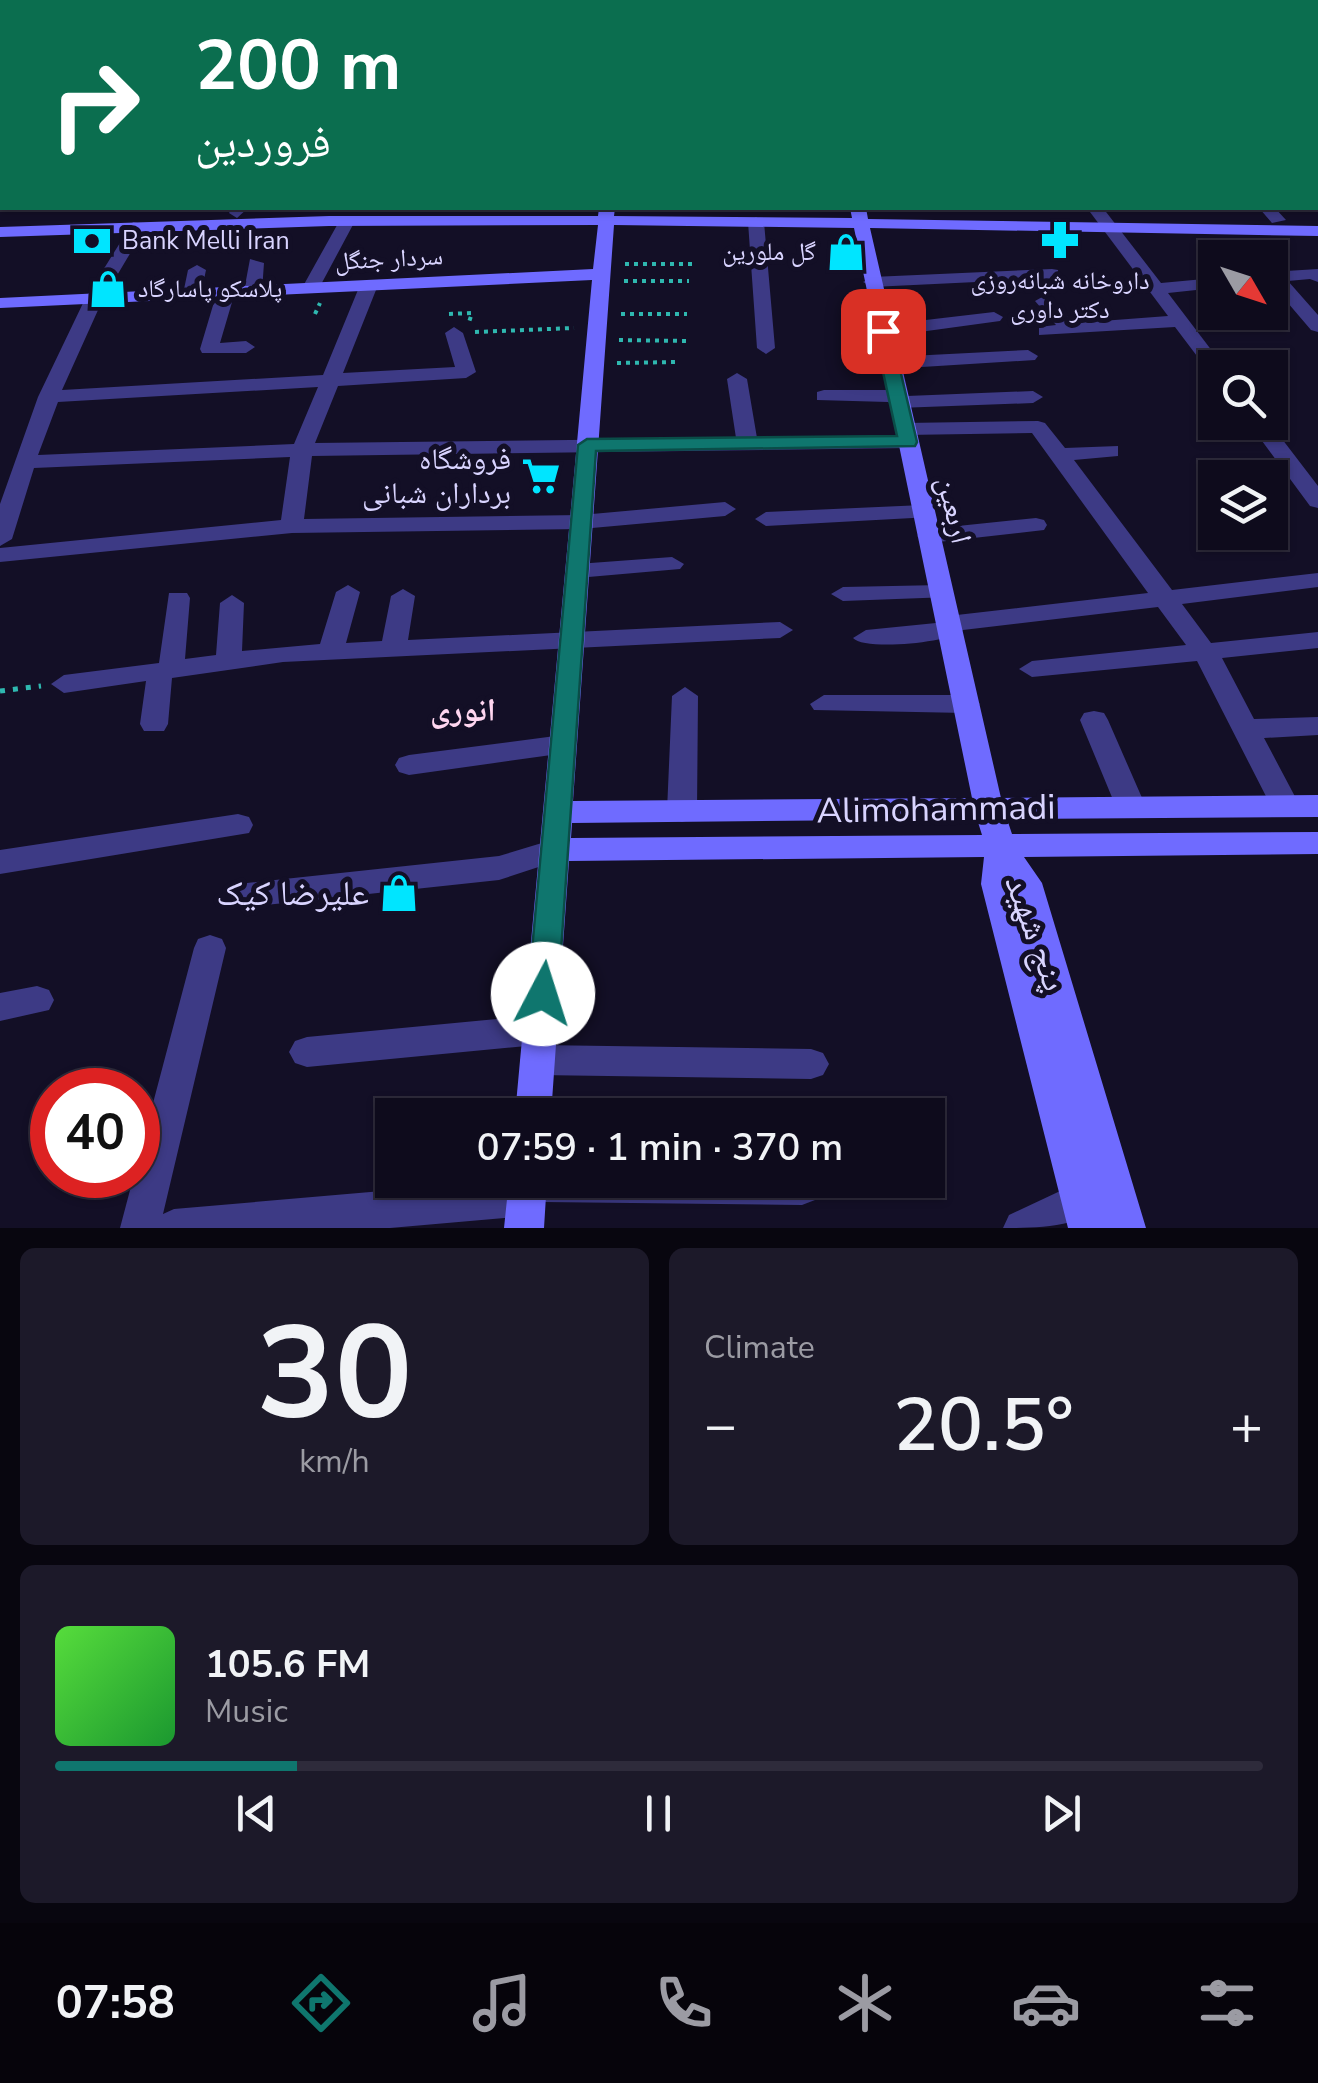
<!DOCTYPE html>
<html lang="en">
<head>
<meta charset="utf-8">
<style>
	:root { --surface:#0e0b1c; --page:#1c1929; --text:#f1f3f6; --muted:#9b9ba3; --line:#2e2b3b; --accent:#0f766e }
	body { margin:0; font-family:"Nunito Sans","Noto Naskh Arabic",sans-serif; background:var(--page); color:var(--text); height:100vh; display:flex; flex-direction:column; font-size:38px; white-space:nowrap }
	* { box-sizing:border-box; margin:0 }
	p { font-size:32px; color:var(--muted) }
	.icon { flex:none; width:55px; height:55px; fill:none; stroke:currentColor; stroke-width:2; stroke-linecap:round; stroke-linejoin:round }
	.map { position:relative; height:1228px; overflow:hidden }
	.drawer { display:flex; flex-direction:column; gap:20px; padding:20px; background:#08060f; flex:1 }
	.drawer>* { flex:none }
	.hud { position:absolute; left:0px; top:0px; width:1320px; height:210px; box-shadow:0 2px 8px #0004,0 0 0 2px var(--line); background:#0b6e4f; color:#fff; overflow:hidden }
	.needle { width:65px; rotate:129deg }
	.controls { position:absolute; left:1198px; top:240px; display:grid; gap:20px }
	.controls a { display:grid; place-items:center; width:90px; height:90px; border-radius:0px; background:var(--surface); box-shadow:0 2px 8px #0004,0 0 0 2px var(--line); font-size:50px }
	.speed { position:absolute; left:30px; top:1068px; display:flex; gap:20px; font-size:50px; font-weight:700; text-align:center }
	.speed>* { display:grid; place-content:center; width:130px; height:130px; border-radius:50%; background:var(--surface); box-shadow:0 2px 8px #0004,0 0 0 2px var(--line); line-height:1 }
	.speed .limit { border:15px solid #d22; background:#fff; color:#111 }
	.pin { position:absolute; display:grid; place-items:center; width:85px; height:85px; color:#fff; margin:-42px; border-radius:20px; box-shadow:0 5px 15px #0006 }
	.me { position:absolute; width:110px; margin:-55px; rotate:5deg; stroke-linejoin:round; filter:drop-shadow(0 0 8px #0008) }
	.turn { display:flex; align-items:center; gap:35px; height:210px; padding:0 30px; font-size:45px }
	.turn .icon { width:130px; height:130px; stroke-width:2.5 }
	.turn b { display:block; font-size:70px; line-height:85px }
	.big { font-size:75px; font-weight:600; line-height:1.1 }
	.drawer .card { flex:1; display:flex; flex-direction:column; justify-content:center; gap:15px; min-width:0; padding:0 35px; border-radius:15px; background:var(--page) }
	.drawer .dial { align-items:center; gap:0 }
	.dial b { font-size:130px; line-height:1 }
	.song { display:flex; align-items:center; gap:30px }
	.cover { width:120px; height:120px; border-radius:15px; background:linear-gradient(135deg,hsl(110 70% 55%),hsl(130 70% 35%)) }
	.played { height:10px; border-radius:5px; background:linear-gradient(90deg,var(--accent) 20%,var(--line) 20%) }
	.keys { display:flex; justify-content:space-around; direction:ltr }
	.heat { display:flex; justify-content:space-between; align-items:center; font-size:55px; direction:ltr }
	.drawer .tiles { flex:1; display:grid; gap:20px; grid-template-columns:1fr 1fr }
	.card:last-child { grid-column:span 2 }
	.trip { position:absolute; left:375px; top:1098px; width:570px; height:100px; border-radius:0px; background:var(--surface); box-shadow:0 2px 8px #0004,0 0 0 2px var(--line); font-weight:600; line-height:100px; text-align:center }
	.dock { display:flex; height:160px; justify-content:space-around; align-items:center; background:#06040b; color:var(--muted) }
	.dock .icon { width:70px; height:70px }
	.dock .selected { color:var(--accent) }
	.dock b { font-size:45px; color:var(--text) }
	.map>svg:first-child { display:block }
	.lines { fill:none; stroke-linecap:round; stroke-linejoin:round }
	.path-far1 { stroke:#2fb8b0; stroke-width:4; stroke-dasharray:4 5; stroke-linecap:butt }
	.path { stroke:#2fb8b0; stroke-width:5; stroke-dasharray:5 8; stroke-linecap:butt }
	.street { fill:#3d3a85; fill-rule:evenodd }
	.secondary { fill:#6f6bff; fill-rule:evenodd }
	.route { fill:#0f766e; stroke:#0a4d48; stroke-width:2.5 }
	.labels { text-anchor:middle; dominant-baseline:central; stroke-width:10; stroke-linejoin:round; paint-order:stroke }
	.far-poi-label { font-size:25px; fill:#d9d4ff; stroke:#130f26; text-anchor:start }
	.far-street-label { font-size:25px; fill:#d9d4ff; stroke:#130f26 }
	.poi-label { font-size:30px; fill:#d9d4ff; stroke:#130f26; text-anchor:end }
	.street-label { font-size:30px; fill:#d9d4ff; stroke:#130f26 }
	.neighbourhood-label { font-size:32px; font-weight:bold; fill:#ffd6f0; stroke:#130f26 }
	.near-street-label { font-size:35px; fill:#d9d4ff; stroke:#130f26 }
	.near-poi-label { font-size:35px; fill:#d9d4ff; stroke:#130f26; text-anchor:end }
</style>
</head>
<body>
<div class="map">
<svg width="1318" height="1228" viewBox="0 0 1318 1228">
	<rect width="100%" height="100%" fill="#130f26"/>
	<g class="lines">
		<path class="path-far1" d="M625 264H693
			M624 281H689
			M315 314 320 303
			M449 314 472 313 468 325
			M621 314H687
			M475 332 574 328
			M619 340 688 341
			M617 363 677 362"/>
		<path class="path" d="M0 691 41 686"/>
		<path class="street" d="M0 0 6 1 7 2 0 6Z
			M17 0H106L16 2Z
			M546 0 547 2 467 1V0Z
			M667 0H677V2H667Z
			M759 0H769V2H759Z
			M936 0H947L948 2H937Z
			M1015 0H1026L1027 2H1016Z
			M1070 0H1080L1081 2H1071Z
			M1142 0H1153L1154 2H1143Z
			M1181 0H1195L1196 2H1183Z
			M0 52H2V60H0Z
			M0 96H2V104H0Z
			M0 131H2V139H0Z
			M0 178 2 179V187L0 188Z
			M232 208H248L237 218 229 213Z
			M1087 208H1103L1161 283 1215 278V288L1168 293 1225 368 1209 372 1175 327 1039 335V327L1056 325 1035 301 1044 296 1075 323 1168 316Z
			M1259 208H1275L1286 220 1272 223Z
			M756 217 764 222 775 348 766 354 757 348 748 222Z
			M341 218 355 221 317 292H305L302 288Z
			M133 222 147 225 103 299 62 390 323 375 360 285 369 280 378 285 343 373 455 367 445 333 454 327 463 333 476 372 466 378 338 386 315 443 736 438 727 379 737 373 747 379 757 438 908 436 919 442 908 448 312 456 304 519 581 515 725 502 736 509 725 516 581 529 292 533 0 562V548L281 520 290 457 34 468 12 539 0 546V504L38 397 85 299ZM318 387 294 444 38 455 58 402Z
			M250 259 264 263 262 291 253 296 244 291Z
			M197 265 206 270 201 294 192 299 183 294 188 270Z
			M1052 269 1058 270V278L872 287 863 282 872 277Z
			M1318 269V282L1310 279 1288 281 1318 315V332L1311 330 1270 282V272Z
			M226 287 235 292 220 343 246 341 255 347 246 353H202L200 349 217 292Z
			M994 312 1003 317 1000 321 883 337 874 331 883 325Z
			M1028 350 1038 356 1035 360 890 369 880 363 890 357Z
			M824 390H897L907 396 1033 391 1043 397 1033 403 898 408 888 402 817 400V392Z
			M1038 421 1045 423 1065 448 1118 446V456L1074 460 1172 590 1318 573V587L1182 604 1211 643 1318 632V648L1222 658 1254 719 1318 717V735L1264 738 1300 806 1295 814H1275L1197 661 1032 677 1019 669 1032 661 1186 645 1158 607 963 630C951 643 864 651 853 638L866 630 936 623 948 616 1148 593 1032 433 905 435 895 429 905 423Z
			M1248 422H1269L1318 486V508L1310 506Z
			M923 505 934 512 931 517 766 526 755 519 766 512Z
			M1036 518 1044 520 1047 525 1044 530 929 543 917 536 929 529Z
			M672 557 684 564 680 569 577 578 565 571 577 564Z
			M348 585 360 592 346 643 382 641 391 596 403 589 415 596 408 640 780 622 793 630 780 638 283 662 172 678 168 724 164 731H144L140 724 146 681 64 693 51 684 64 675 159 663 169 593H187L190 598 185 659 216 655 220 603 232 595 244 603 242 651 320 644 336 592Z
			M941 585 953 592 950 597 843 601 831 594 843 587Z
			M685 687 698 696 697 811 692 819 682 822 672 819 667 811 672 696Z
			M824 695H966L980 704 966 713 814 710 810 704Z
			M1094 711 1104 713 1108 720 1146 807 1141 815H1121L1116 807 1080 720 1084 713Z
			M563 735 573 738 577 745 573 752 409 775 399 772 395 765 399 758 409 755Z
			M238 814 249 817 253 825 249 833 0 874V850Z
			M555 839 566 842 570 850 566 858 499 880 247 907 236 904 231 895 236 886 247 883 499 856Z
			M210 935 222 939 226 948 163 1214 174 1209 511 1180H818L821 1187 815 1200 802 1205 543 1202 540 1211 526 1216 390 1228H120L194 948 198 939Z
			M37 986 49 990 54 1000 49 1010 0 1021V993Z
			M540 1015 552 1020 557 1030 552 1040 539 1045 811 1049 823 1053 829 1064 823 1075 811 1079 538 1075 526 1071 520 1060 526 1049 537 1045 307 1067 295 1063 289 1052 295 1041 307 1037Z
			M1090 1177 1104 1182 1109 1195C1092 1228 1039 1228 1003 1228L1009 1215Z"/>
		<path class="secondary" d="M593 0H603V2H593Z
			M841 0H851V2H841Z
			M1295 0H1309L1310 2H1297Z
			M599 208H615L614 216 852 218 850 208H866L868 219 1318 226V236L870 228 1001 798 1318 795V817L1007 819 1012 834 1318 832V854L1024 857 1042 883 1146 1228H1068L981 884 984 857 569 861 551 1115H515L592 280 0 308V298L593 269 598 225 329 226 0 237V227L329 216H598ZM614 225 854 228 972 798 573 801ZM977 819 982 835 571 838 572 823Z
			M509 1180H547L544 1228H504Z"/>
	</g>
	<path class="route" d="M883 326 891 331 917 442 915 446 596 451 558 994 554 1003 543 1006 532 1003 528 994 578 445 587 439 897 436 874 331Z"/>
	<defs>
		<g id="pharmacy-bare" transform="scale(3)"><path d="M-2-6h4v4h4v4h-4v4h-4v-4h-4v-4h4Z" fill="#00e5ff" stroke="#130f26" stroke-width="2.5" paint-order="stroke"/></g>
		<g id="bank-bare" transform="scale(3)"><path d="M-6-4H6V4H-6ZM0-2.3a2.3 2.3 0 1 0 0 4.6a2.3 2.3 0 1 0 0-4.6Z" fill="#00e5ff" stroke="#130f26" stroke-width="2.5" paint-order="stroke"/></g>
		<g id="shop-bare" transform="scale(3)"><path d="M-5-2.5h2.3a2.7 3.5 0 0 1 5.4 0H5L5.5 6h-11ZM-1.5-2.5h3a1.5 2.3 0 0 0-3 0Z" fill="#00e5ff" stroke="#130f26" stroke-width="2.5" paint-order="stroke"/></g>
		<g id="supermarket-bare" transform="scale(3)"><path d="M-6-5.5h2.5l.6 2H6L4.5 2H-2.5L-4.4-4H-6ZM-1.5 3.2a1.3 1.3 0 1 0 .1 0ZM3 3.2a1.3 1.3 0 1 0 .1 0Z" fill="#00e5ff" stroke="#130f26" stroke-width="2.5" paint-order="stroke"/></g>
	</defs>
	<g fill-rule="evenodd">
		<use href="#pharmacy-bare" x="1060" y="240"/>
		<use href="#bank-bare" x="92" y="241"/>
		<use href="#shop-bare" x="846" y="252"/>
		<use href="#shop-bare" x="108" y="289"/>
		<use href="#supermarket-bare" x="541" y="476"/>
		<use href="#shop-bare" x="399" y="893"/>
	</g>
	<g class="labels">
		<g class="far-poi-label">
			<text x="122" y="241">Bank Melli Iran</text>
			<text x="816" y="252" text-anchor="end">گل ملورین</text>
			<text x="1060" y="281" text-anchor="middle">داروخانه شبانه‌روزی<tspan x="1060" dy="29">دکتر داوری</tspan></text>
			<text x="138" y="289">پلاسکو پاسارگاد</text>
		</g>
		<g class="far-street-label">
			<text transform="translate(389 259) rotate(-3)">سردار جنگل</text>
		</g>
		<g class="poi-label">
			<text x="511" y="459">فروشگاه<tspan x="511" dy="34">برداران شبانی</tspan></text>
		</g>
		<g class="street-label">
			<text transform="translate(954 510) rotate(77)">اربعین</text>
		</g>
		<g class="neighbourhood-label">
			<text x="463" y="710">انوری</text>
		</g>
		<g class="near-street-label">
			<text transform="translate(936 809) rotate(-1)">Alimohammadi</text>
			<text transform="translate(1036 933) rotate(70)">پنج شهید</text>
		</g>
		<g class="near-poi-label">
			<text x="369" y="893">علیرضا کیک</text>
		</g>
	</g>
</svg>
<div class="controls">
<a><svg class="needle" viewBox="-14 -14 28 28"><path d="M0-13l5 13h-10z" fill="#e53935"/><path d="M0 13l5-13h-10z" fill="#9b9ba3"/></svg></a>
<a><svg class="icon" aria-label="search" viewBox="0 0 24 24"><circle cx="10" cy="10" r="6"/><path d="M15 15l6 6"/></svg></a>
<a><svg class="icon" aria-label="layers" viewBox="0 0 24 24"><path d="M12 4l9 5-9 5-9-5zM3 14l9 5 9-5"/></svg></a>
</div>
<div class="speed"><div class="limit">40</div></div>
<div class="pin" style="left:883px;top:331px;background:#d93025"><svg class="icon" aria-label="arrive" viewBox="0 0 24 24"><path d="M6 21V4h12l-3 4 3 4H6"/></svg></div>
<svg class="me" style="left:543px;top:994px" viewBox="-20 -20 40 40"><circle r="19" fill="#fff"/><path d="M0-13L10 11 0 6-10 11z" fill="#0f766e"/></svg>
<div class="trip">07:59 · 1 min · 370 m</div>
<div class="hud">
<div class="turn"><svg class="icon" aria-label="right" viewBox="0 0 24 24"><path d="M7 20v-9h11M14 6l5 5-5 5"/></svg><div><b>200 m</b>فروردین</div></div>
</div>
</div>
<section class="drawer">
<div class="tiles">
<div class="card dial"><b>30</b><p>km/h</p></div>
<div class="card"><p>Climate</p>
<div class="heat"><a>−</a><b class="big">20.5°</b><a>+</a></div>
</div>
<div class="card">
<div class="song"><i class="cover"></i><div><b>105.6 FM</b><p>Music</p></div></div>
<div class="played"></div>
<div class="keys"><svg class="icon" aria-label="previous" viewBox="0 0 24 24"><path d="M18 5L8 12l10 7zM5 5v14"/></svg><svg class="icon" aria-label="pause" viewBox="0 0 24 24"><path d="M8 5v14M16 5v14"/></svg><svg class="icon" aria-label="next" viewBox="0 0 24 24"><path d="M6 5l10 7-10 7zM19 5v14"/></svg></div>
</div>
</div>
</section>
<nav class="dock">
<b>07:58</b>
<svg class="icon selected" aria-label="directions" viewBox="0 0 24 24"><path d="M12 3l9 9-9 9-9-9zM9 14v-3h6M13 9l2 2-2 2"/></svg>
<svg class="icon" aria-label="music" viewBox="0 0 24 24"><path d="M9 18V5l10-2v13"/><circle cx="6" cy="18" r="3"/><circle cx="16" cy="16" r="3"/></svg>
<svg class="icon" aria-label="phone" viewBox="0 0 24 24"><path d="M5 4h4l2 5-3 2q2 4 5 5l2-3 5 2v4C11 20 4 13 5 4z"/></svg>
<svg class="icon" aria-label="climate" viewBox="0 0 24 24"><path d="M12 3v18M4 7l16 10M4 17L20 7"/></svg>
<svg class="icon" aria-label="car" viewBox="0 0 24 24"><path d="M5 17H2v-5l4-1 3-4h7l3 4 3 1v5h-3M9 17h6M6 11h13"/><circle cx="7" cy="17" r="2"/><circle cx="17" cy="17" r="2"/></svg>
<svg class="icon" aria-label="filters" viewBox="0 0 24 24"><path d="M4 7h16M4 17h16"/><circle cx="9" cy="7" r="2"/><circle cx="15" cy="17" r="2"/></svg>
</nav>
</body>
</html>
